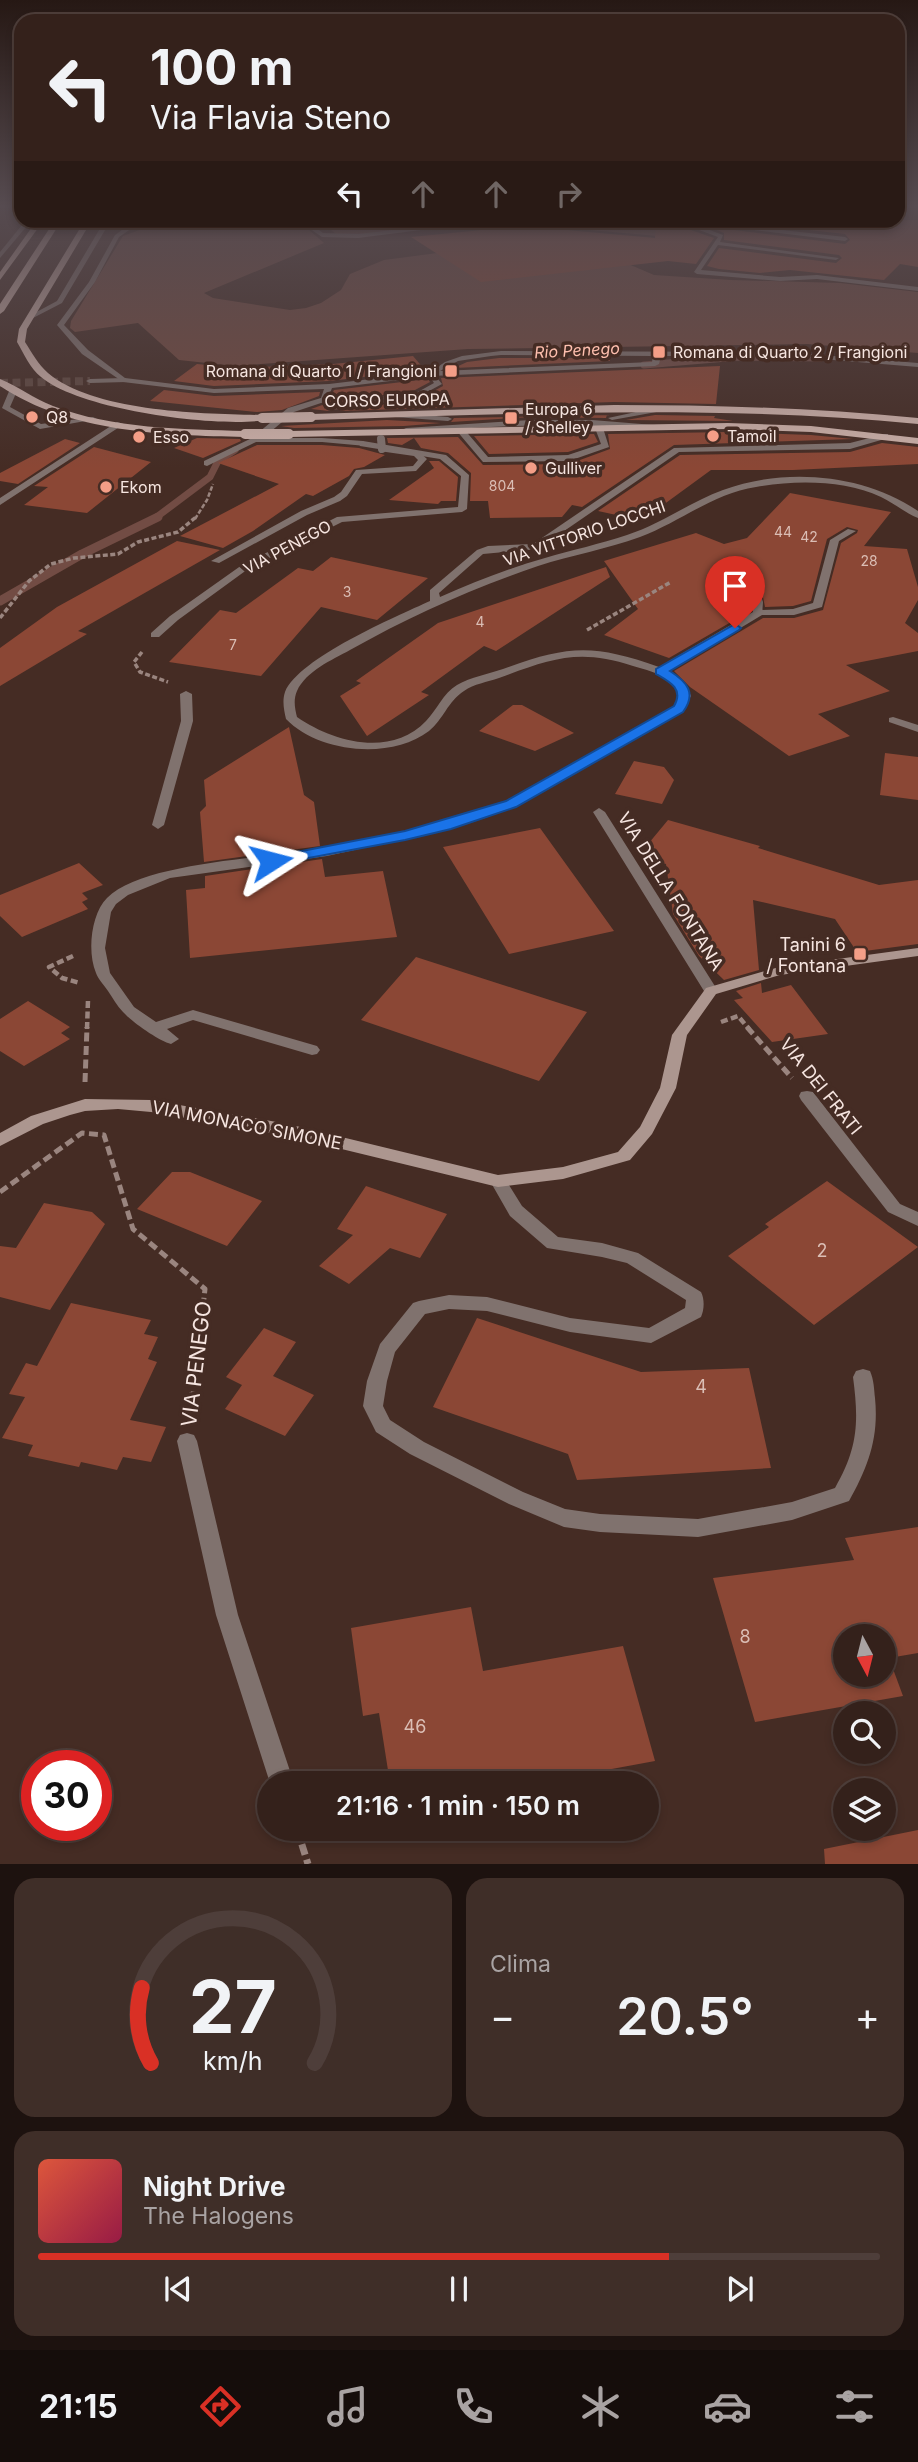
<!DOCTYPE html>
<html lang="it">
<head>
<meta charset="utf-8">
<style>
	:root { --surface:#34211b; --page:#3f2e28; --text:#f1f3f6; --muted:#a9a3a3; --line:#4e3e3a; --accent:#d93025 }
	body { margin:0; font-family:Inter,sans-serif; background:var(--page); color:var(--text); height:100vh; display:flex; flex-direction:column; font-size:26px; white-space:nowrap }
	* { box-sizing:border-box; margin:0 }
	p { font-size:23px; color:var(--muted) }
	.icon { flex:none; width:38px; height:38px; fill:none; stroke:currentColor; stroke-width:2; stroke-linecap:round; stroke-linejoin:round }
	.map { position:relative; height:1864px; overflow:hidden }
	.panel { display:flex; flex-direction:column; gap:14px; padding:14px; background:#1d120f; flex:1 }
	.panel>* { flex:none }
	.banner { position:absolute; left:14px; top:14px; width:891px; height:214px; border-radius:21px; box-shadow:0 4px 10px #0003,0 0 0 2px var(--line); background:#34211b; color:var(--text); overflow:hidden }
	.needle { width:46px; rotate:173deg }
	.controls { position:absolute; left:833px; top:1624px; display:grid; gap:14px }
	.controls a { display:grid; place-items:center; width:63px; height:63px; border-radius:50%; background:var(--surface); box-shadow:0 4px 10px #0003,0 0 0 2px var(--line); font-size:35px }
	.speed { position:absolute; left:21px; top:1750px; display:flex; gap:14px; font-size:35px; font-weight:700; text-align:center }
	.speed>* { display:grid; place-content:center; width:91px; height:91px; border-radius:50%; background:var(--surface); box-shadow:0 4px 10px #0003,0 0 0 2px var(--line); line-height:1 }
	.speed .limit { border:10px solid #d22; background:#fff; color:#111 }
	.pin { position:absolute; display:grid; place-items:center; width:60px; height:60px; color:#fff; margin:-72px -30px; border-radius:50% 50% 50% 0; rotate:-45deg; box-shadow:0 0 7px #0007 }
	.pin .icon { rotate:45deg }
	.me { position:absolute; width:77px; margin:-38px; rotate:81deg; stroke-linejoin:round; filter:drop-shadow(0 0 5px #0008) }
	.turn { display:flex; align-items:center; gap:24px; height:147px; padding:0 21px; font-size:32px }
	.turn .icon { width:91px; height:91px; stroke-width:2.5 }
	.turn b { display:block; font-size:49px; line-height:60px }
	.lanes { display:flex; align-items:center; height:66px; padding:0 21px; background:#0003; justify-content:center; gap:35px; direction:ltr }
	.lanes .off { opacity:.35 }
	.big { font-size:52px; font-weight:600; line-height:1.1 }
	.panel .card { flex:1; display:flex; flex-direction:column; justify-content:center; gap:10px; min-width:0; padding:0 24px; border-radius:21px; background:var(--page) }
	.panel .dial { align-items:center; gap:0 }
	.dial svg { height:182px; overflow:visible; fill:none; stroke:var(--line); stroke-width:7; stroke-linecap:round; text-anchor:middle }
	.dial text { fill:var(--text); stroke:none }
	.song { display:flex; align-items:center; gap:21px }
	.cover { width:84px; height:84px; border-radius:10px; background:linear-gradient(135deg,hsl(10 70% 55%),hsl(340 70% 35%)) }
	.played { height:7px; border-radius:4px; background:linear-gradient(90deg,var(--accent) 75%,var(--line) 75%) }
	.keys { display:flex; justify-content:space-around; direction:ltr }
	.heat { display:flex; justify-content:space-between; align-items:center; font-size:38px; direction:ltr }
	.panel .tiles { flex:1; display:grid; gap:14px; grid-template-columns:1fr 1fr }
	.card:last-child { grid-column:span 2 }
	.trip { position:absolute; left:257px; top:1771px; width:402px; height:70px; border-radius:35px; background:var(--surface); box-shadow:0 4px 10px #0003,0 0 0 2px var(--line); font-weight:600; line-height:70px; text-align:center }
	.menu { display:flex; height:112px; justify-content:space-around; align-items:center; background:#150d0b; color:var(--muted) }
	.menu .icon { width:49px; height:49px }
	.menu .selected { color:var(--accent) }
	.menu b { font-size:32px; color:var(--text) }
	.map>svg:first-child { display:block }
	.green { fill:#73493e }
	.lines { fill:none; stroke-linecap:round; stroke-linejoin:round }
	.stream-far1 { stroke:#724c44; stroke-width:7 }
	.stream { stroke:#724c44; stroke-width:9 }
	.building { fill:#8b4735; fill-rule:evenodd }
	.pedestrian-tunnel { stroke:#604840; stroke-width:8; stroke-dasharray:8 4.5; stroke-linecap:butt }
	.path-far4 { stroke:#9a857f; stroke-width:2.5; stroke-dasharray:4.5 2; stroke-linecap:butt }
	.path-far3 { stroke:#9a857f; stroke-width:3.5; stroke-dasharray:5 2.5; stroke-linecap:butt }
	.path-far2 { stroke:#9a857f; stroke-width:4.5; stroke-dasharray:7 3.5; stroke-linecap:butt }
	.path-far1 { stroke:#9a857f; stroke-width:5; stroke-dasharray:9 4.5; stroke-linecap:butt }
	.path { stroke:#9a857f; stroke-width:7; stroke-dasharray:11 5; stroke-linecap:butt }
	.service { fill:#80726e; fill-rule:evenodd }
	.pedestrian { fill:#80726e; fill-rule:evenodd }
	.minor { fill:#80726e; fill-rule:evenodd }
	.tertiary { fill:#80726e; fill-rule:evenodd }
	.secondary { fill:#ac968f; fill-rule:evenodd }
	.primary { fill:#cdb1a9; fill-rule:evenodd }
	.minor-bridge { stroke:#80726e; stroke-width:8 }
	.primary-bridge { stroke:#cdb1a9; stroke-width:10 }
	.route { fill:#1a73e8; stroke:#114b97; stroke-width:2 }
	.poi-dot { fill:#f49e87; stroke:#452c24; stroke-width:2.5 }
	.labels { text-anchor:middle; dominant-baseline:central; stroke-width:7; stroke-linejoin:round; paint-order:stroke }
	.number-label { font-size:14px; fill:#dbbeb5 }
	.far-water-label { font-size:16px; font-style:italic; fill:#febfae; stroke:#452c24 }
	.far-poi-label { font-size:16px; fill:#f6e5e0; stroke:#452c24; text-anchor:start }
	.far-street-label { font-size:16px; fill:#f6e5e0; stroke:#452c24 }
	.street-label { font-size:18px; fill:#f6e5e0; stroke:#452c24 }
	.poi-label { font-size:18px; fill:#f6e5e0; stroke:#452c24; text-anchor:end }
	.near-number-label { font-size:18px; fill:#dbbeb5 }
	.near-street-label { font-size:21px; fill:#f6e5e0; stroke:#452c24 }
</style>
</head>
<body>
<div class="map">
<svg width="918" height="1864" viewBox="0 0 918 1864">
	<rect width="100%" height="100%" fill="#452c24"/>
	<path class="green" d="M167 220 301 221V223L324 243 204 293 213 298 290 310 306 308 321 303 341 290 350 274 384 260 468 249 626 263 654 275 731 280 840 283 918 292V353L807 344 468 349 235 366 179 360 138 323 75 332 70 328 71 321 123 236Z
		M320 221H387L402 231 357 235 336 234Z
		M504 221C538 216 681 218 708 237L703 240 522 224 508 225Z"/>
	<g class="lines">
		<path class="stream-far1" d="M644 365 739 357 821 358
			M328 407 408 396
			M154 519 210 477 218 461 235 450"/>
		<path class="stream" d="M0 601 82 554 158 517"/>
	</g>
	<path class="building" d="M721 220H825L855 224 859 220H918V267L900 264 884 280 790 270 760 273 719 269 707 266 719 248 836 263 842 258 839 255 724 240V233L710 227 845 244 850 240 845 234Z
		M656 225 690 230 714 238 696 264 668 261 481 282 411 237 522 226 655 238Z
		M413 356 425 370 329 381 214 386 174 381 197 364 239 368 333 364Z
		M499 358H609L610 361 454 368 467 362Z
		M720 366 716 404 614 402 339 411 419 399 443 386 441 378Z
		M428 379 430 382 415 390 327 404 324 408 329 411 311 409 328 403 334 390Z
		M164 390 214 396 320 392 319 396 282 410 257 412 150 401Z
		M607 415 606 418 530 417 451 422 454 418 610 415Z
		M655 415 715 416 714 418 733 421 626 420Z
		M387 420 441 423 404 426 294 428 281 426Z
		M728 432 811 435 853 439 674 445 582 507 572 505 562 517 490 518 488 501H470L471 473 448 453 421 448 414 438 402 445 388 443 387 438 458 437 483 465 569 464 610 449 608 434Z
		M594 434 598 442 568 452 489 454 474 436Z
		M197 438 240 439 241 441 203 458 174 448Z
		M65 439 80 443 18 484 0 481V473Z
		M882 443 918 447V464L793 470H711L648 516H621L598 511 680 455 850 452Z
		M257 445H322L359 448 385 455 364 467 354 469 349 476 313 496 306 494 253 531 223 548 180 536 279 484 218 463Z
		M94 447 151 462 87 513 24 505 48 487 34 486Z
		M429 461H439L458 477 456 501H441L438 504 389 500 434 468Z
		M790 493 891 512 864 546 907 549 918 587V600L905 623 918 633V651L846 665 890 691 818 714 850 736 789 756 690 687 674 671 763 618H794L823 610 841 543 857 533 858 530 847 527 827 539 811 601 793 606 765 607 760 582 749 580 746 583 750 611 669 658 604 635 638 609 604 561 696 533 724 544 747 538Z
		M177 541 220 550 78 631 87 634 0 686V648L57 607Z
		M331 557 428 578 377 620 321 607 261 676 169 662 220 610 236 613 298 568 313 571Z
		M606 567 610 577 496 651 484 646 421 692 429 695 367 736 340 696 361 683 356 681 438 623Z
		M513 705H522L574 733 535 751 479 731Z
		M289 727 304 795 314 802 320 846 204 862 200 812 206 806 204 780Z
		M885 753 918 757V800L880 795Z
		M634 761 664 767 674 780 662 804 615 794Z
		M668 820 760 846 758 848 879 885 918 880V944L857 952 835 919 753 900 759 970 724 980 699 956 673 914 666 864 639 855Z
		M540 828 614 931 509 954 443 847Z
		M322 859 325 877 383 871 397 937 190 958 186 890 205 888V876Z
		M79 863 103 885 82 893 88 899 82 902 88 909 22 937 0 916V895Z
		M416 957 587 1012 539 1081 361 1020Z
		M761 983 762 993 791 985 828 1034 772 1042 734 1000 743 998 736 991Z
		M28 1001 70 1027 61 1033 70 1039 24 1066 0 1051V1019Z
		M172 1172H190L262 1201 227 1246 137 1209Z
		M827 1181 918 1247 814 1325 728 1256 769 1227 765 1224Z
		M366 1186 447 1214 420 1258 390 1248 349 1284 319 1266 353 1235 337 1229Z
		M44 1203 92 1212 105 1224 50 1310 0 1297V1246L16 1248Z
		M71 1303 151 1320 144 1334 158 1337 148 1359 157 1362 130 1420 166 1427 151 1462 123 1457 117 1470 81 1462 79 1467 28 1456 33 1445 2 1438 25 1397 9 1394 26 1363 37 1366Z
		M477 1318 641 1372 749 1368 771 1468 577 1480 568 1454 433 1407Z
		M264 1328 296 1342 273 1376 314 1395 285 1436 225 1409 242 1385 226 1377Z
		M918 1527V1653L889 1658 903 1696 755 1722 713 1578 854 1560 845 1538ZM845 1636H884V1675H845Z
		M471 1607 483 1671 623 1646 655 1761 536 1783H390L379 1713 363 1716 351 1628Z
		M918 1830V1864H825L824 1849Z"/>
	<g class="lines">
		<path class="pedestrian-tunnel" d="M0 383 90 381"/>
		<path class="path-far4" d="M195 519 207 500 213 484"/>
		<path class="path-far3" d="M0 618 29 581 51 564 74 558 118 554 138 542 178 532 196 517
			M587 630 671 582
			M142 652 134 662 140 672 168 682"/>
		<path class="path-far2" d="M73 956 49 967 62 978 80 983
			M721 1022 738 1016 749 1029
			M87 1029 88 1000"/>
		<path class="path-far1" d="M747 1027 792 1078
			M85 1082 87 1027
			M0 1192 82 1133 104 1135 133 1229 205 1289 193 1395"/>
		<path class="path" d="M190 1417 193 1393
			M297 1829 308 1864"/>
		<path class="service" d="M303 220H309L308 222 323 233 358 234 478 220H500L358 238 322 237 303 224Z
			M633 220 691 223 723 235 720 242 839 258 836 260 718 245 701 270 780 277 817 275 918 287V291L817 279 780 281 697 274 694 272 718 237 691 227Z
			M702 221 845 237 848 239 845 241 704 224Z
			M432 372 442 384 418 397 331 409 327 407 416 393 434 383 428 374Z
			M10 389 17 391 10 407 41 424 93 417 97 419 40 429 2 408Z
			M659 407H662V411L612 420 608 418Z
			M398 413 448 417 452 419 448 421 395 417 394 415Z
			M530 420H592L654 425 658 427 654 429C571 422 489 426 406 432L402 430 406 428Z"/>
		<path class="pedestrian" d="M123 378H126V382L90 383 86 381 90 379Z
			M363 441 446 455 469 475 467 509 462 512 342 522 248 569 178 620 159 637H151V633L170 616 242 565 337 517 458 507 461 476 440 459 360 446 359 444Z
			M848 529 856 531 839 541 822 607 794 615H754L753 613 758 610 793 609 813 603 830 540Z
			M186 691 192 694 193 721 164 825 158 829 152 825 181 721 180 694Z
			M599 808 605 812 718 991 716 994H706L704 991 593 812Z
			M187 1433 194 1435 197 1441 238 1615 294 1783H270L216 1615 177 1441 180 1435Z"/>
		<path class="minor" d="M26 220H32L0 258V252Z
			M136 220H144L119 237 95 282 64 325 88 350 125 378 214 389 329 384 430 372 445 362 462 356 501 351 785 352 918 363V367L785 356H661L659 364 655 366 432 376 332 388 327 401 294 412 263 438H322L363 441 367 444 366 446 322 442H256L207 466 204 465V461L252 438 288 408 321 398 324 389 214 393 123 382 82 354 57 325 89 282 115 235ZM491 356 501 355 653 356 652 362 440 371 458 361Z
			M117 422 124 424 0 505V498Z
			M599 426 603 428 609 447 569 461 483 462 456 430 463 428 488 457 568 455 601 444 595 428Z
			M885 434H888V438L850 449 679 452 538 549 483 554 439 593 440 597C474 582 509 568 545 558 572 550 600 544 627 535 661 524 690 502 723 490 785 467 864 474 918 511V518C905 513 894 503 881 497 844 480 796 480 756 487 714 493 680 522 640 537 607 549 572 555 538 566 473 588 410 616 350 650 332 660 306 671 297 691 293 700 295 709 297 717 333 742 391 758 426 721 437 710 443 693 457 685 471 677 488 674 503 669 569 645 593 644 659 667L753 612 749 583H757L763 602 762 615 669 671C680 677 687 684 691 696L683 711 515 807 485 818 446 830 327 856 170 878 128 895 116 904 111 912 105 948 110 973 134 1007 156 1022 193 1010 317 1046 320 1050 317 1054 312 1055 193 1020 167 1029 179 1039 171 1044C159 1041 132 1022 123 1012 117 1006 113 998 108 991 104 985 98 979 96 973 87 952 91 914 107 898 144 861 274 858 327 848 388 837 449 823 507 801L674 707 679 696C673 676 651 671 633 666 578 648 551 659 499 678 487 682 474 684 464 691 448 701 443 720 429 731 391 760 319 753 286 719 284 710 282 701 285 692 299 658 395 617 430 601V590L477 550 488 546 533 544 674 448 850 443Z
			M382 446 419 452 427 459 416 471 362 474 347 496 340 501 307 515 219 563 211 561 301 511 334 497 341 492 356 470 413 466 418 460 414 456 379 451 378 449Z
			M893 717 918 725V732L889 722V718Z
			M807 1091 813 1092 900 1204 918 1212V1226L888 1212 801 1100 799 1096 801 1092Z
			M498 1175 504 1177 522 1206 558 1237 602 1243 638 1253 701 1292C705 1300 704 1310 701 1317L651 1343 570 1332 487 1311 449 1309 425 1314 395 1352 387 1381 383 1406 390 1420 424 1442 523 1492 565 1509 600 1514 698 1519 792 1502 835 1488C858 1448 859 1422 853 1377L856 1371 863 1369 870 1371C874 1380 874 1389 875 1398 879 1438 868 1467 849 1501L792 1520 698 1537 600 1532 564 1527 509 1504 410 1454 376 1432 363 1406 367 1381 380 1344 413 1303 419 1301 449 1295 487 1297 570 1318 649 1328 685 1308 686 1300 627 1263 602 1257 547 1248 510 1216 490 1181 492 1177Z"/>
		<path class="tertiary" d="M105 220H111L62 303 33 318H29V316L57 301Z"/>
		<path class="secondary" d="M918 948V956L780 975 716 994 687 1035 676 1088 652 1134 630 1160 563 1179 498 1187 288 1136 151 1112 118 1109 85 1111 70 1115 43 1124 0 1146V1133L31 1116 85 1099 151 1100 288 1124 498 1175 563 1167 618 1152 640 1127 660 1088 672 1035 706 988 779 967Z"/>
		<path class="primary" d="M37 220H44L0 280V272Z
			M55 220H62L4 311 0 314V304Z
			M85 220H92L27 329 25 342C32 353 38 364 48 373 94 412 203 414 262 415L267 418 266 420C216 428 80 410 41 377 30 368 24 354 17 342L19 329Z
			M0 379C18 386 34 399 53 406 113 429 182 429 245 431L250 434 245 437C163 435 71 433 0 386Z
			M614 405C716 405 817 408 918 418V424C716 404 514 414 311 420L306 417 311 414Z
			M728 423 811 426 918 438V444L811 432 728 429 289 437 284 434 289 431Z"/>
		<path class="minor-bridge" d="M381 439 382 449"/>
		<path class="primary-bridge" d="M262 418 311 417
			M245 434H289"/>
	</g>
	<linearGradient id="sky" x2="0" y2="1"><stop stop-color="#261814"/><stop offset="0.44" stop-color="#564b50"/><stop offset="1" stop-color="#564b50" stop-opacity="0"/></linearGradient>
	<rect width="918" height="468" fill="url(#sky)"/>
	<path class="route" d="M735 624 741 628 739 630 670 671C687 682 697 693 683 712L516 807 451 829 405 840 271 865 263 861 271 857 405 831 506 801 674 706C684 689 670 682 656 674V669Z"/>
	<g class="poi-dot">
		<rect x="652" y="345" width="14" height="14" rx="3.5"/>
		<rect x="444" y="364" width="14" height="14" rx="3.5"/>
		<circle cx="32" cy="417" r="7"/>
		<rect x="504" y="411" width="14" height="14" rx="3.5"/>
		<circle cx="713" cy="436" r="7"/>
		<circle cx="139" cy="437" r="7"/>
		<circle cx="531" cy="468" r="7"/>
		<circle cx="106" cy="487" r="7"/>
		<rect x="853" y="947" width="14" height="14" rx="3.5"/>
	</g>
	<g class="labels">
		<g class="number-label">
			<text x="502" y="485">804</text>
			<text x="783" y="531">44</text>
			<text x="809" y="536">42</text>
			<text x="869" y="560">28</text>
			<text x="347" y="591">3</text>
			<text x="480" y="621">4</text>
			<text x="233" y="644">7</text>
		</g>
		<g class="far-water-label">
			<text transform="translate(577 350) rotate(-3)">Rio Penego</text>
		</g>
		<g class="far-poi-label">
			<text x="673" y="352">Romana di Quarto 2 / Frangioni</text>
			<text x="437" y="371" text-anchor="end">Romana di Quarto 1 / Frangioni</text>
			<text x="525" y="409">Europa 6<tspan x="525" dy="18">/ Shelley</tspan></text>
			<text x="46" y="417">Q8</text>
			<text x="727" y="436">Tamoil</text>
			<text x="153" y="437">Esso</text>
			<text x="545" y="468">Gulliver</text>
			<text x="120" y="487">Ekom</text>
		</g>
		<g class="far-street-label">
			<text transform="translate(387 400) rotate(-1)">CORSO EUROPA</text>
			<text transform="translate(584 533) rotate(-19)">VIA VITTORIO LOCCHI</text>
			<text transform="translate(287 547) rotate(-28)">VIA PENEGO</text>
		</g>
		<g class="street-label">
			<text transform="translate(671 891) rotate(58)">VIA DELLA FONTANA</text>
			<text transform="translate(821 1086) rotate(51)">VIA DEI FRATI</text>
			<text transform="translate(247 1125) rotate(11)">VIA MONACO SIMONE</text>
		</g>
		<g class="poi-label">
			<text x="846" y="944">Tanini 6<tspan x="846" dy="21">/ Fontana</tspan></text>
		</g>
		<g class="near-number-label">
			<text x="822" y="1250">2</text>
			<text x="701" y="1386">4</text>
			<text x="745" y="1636">8</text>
			<text x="415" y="1726">46</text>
		</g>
		<g class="near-street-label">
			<text transform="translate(196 1364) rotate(-83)">VIA PENEGO</text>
		</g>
	</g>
</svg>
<div class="controls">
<a><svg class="needle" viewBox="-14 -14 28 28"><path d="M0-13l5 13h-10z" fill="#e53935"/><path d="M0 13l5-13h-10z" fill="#a9a3a3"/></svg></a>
<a><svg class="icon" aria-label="search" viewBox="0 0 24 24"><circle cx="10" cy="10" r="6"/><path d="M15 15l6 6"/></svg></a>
<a><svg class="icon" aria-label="layers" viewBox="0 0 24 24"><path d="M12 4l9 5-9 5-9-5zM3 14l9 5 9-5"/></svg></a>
</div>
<div class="speed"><div class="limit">30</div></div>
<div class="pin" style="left:735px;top:628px;background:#d93025"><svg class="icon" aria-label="arrive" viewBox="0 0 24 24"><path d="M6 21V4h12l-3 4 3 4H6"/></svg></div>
<svg class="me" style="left:271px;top:861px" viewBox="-20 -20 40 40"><path d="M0-17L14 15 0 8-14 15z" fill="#1a73e8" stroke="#fff" stroke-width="4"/></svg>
<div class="trip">21:16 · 1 min · 150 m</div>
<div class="banner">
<div class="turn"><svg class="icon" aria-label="left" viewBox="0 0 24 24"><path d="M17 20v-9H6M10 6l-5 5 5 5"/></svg><div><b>100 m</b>Via Flavia Steno</div></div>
<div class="lanes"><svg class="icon" aria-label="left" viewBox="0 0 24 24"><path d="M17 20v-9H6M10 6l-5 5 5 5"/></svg><svg class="icon off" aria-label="ahead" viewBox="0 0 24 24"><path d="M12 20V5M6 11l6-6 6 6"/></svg><svg class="icon off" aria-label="ahead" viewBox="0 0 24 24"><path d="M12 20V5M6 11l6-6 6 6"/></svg><svg class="icon off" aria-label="right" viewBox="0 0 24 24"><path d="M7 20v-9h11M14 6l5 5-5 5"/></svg></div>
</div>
</div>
<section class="panel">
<div class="tiles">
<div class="card dial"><svg viewBox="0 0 100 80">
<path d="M14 69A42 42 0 1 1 86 69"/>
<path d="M14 69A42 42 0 0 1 10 36" stroke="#d93025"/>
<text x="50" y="56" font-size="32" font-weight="700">27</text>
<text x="50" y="72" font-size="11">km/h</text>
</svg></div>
<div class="card"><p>Clima</p>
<div class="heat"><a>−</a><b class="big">20.5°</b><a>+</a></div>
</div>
<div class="card">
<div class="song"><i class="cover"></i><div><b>Night Drive</b><p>The Halogens</p></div></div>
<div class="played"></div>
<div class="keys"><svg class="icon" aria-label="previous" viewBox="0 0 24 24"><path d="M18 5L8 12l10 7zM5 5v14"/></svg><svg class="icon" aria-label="pause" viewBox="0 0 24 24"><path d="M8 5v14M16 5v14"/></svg><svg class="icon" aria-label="next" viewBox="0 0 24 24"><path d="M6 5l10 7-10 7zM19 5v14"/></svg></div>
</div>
</div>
</section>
<nav class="menu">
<b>21:15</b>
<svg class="icon selected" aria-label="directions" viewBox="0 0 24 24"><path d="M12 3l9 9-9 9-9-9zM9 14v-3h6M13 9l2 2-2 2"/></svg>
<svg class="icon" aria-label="music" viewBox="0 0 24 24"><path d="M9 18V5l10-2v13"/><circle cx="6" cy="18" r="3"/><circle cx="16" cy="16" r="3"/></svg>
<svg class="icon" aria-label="phone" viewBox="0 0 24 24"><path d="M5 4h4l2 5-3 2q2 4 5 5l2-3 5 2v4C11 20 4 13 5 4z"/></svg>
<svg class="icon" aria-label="climate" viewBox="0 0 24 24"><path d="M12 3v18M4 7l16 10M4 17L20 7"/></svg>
<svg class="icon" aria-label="car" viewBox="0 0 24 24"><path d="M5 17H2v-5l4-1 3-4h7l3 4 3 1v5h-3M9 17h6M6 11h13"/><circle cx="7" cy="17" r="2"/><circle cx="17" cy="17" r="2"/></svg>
<svg class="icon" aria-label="filters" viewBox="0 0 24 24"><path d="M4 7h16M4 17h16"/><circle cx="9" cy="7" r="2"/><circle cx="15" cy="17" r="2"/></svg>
</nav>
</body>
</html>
